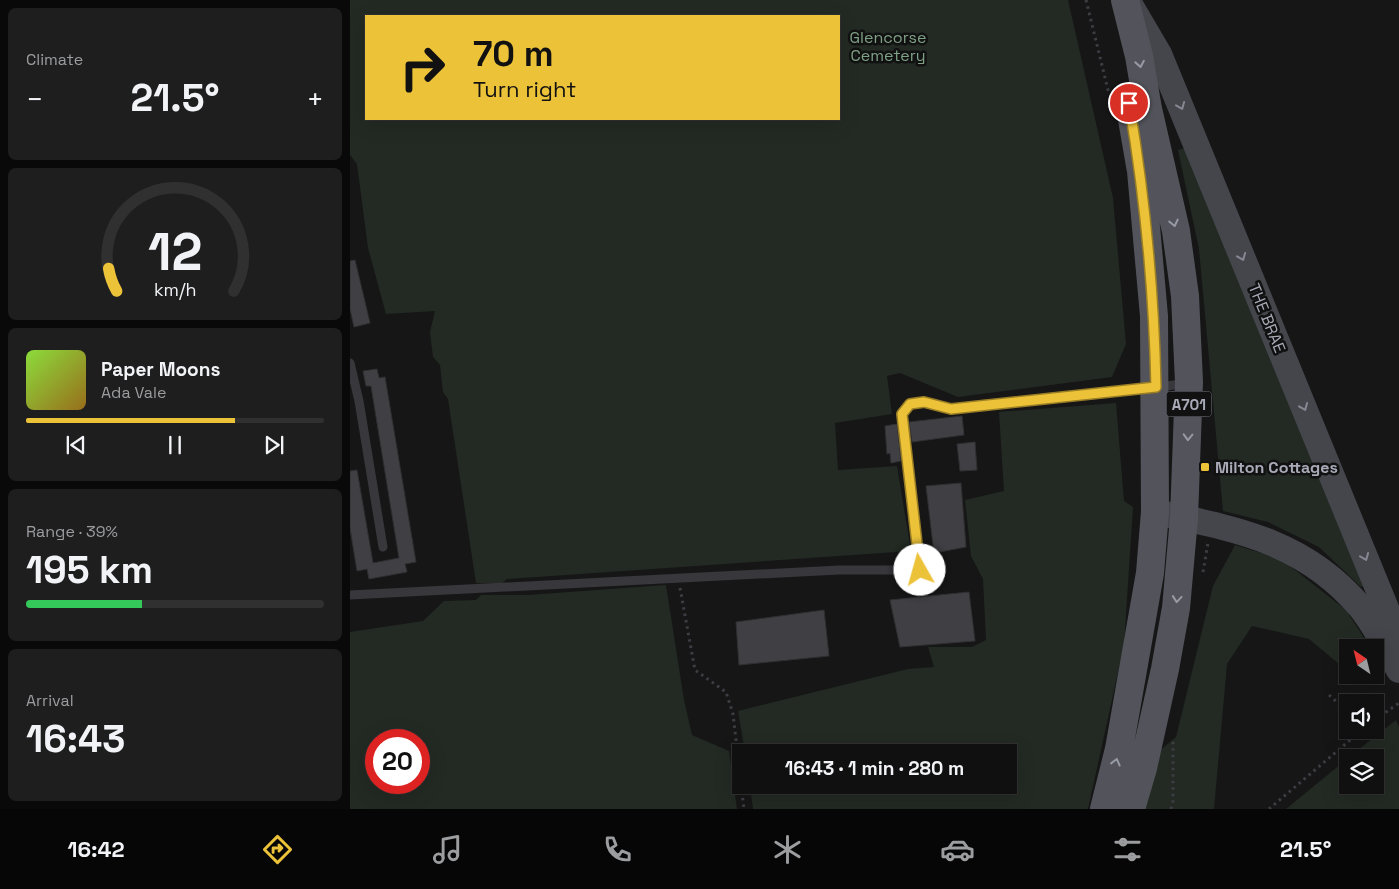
<!DOCTYPE html>
<html lang="en">
<head>
<meta charset="utf-8">
<style>
	:root { --surface:#101011; --page:#1e1e1f; --text:#f1f3f6; --muted:#9c9d9f; --line:#303031; --accent:#ecc239 }
	body { margin:0; font-family:"Space Grotesk",sans-serif; background:var(--page); color:var(--text); height:100vh; display:flex; flex-direction:column; font-size:19px; white-space:nowrap }
	* { box-sizing:border-box; margin:0 }
	p { font-size:16px; color:var(--muted) }
	.icon { flex:none; width:28px; height:28px; fill:none; stroke:currentColor; stroke-width:2; stroke-linecap:round; stroke-linejoin:round }
	.map { position:relative; flex:1; overflow:hidden }
	.drawer { display:flex; flex-direction:column; gap:8px; padding:8px; background:#090909; width:350px }
	.drawer>* { flex:none }
	.top-card { position:absolute; left:15px; top:15px; width:475px; height:105px; border-radius:0px; box-shadow:0 5px 20px #0002,0 0 0 1px var(--line); background:#ecc239; color:#111; overflow:hidden }
	.needle { width:32px; rotate:325deg }
	.tools { position:absolute; left:989px; top:639px; display:grid; gap:10px }
	.tools a { display:grid; place-items:center; width:45px; height:45px; border-radius:0px; background:var(--surface); box-shadow:0 5px 20px #0002,0 0 0 1px var(--line); font-size:25px }
	.speed { position:absolute; left:15px; top:729px; display:flex; gap:10px; font-size:25px; font-weight:700; text-align:center }
	.speed>* { display:grid; place-content:center; width:65px; height:65px; border-radius:50%; background:var(--surface); box-shadow:0 5px 20px #0002,0 0 0 1px var(--line); line-height:1 }
	.speed .limit { border:8px solid #d22; background:#fff; color:#111 }
	.pin { position:absolute; display:grid; place-items:center; width:42px; height:42px; color:#fff; margin:-21px; border:2px solid #fff; border-radius:50%; box-shadow:0 1px 5px #0007 }
	.me { position:absolute; width:55px; margin:-28px; rotate:353deg; stroke-linejoin:round; filter:drop-shadow(0 0 4px #0008) }
	.turn { display:flex; align-items:center; gap:18px; height:105px; padding:0 25px; font-size:22px }
	.turn .icon { width:65px; height:65px; stroke-width:2.5 }
	.turn b { display:block; font-size:35px; line-height:42px }
	.big { font-size:38px; font-weight:600; line-height:1.1 }
	.drawer .tile { flex:1; display:flex; flex-direction:column; justify-content:center; gap:8px; min-width:0; padding:0 18px; border-radius:8px; background:var(--page) }
	.drawer .dial { align-items:center; gap:0 }
	.dial svg { height:130px; overflow:visible; fill:none; stroke:var(--line); stroke-width:7; stroke-linecap:round; text-anchor:middle }
	.dial text { fill:var(--text); stroke:none }
	.song { display:flex; align-items:center; gap:15px }
	.cover { width:60px; height:60px; border-radius:8px; background:linear-gradient(135deg,hsl(90 70% 55%),hsl(40 70% 35%)) }
	.played { height:5px; border-radius:2px; background:linear-gradient(90deg,var(--accent) 70%,var(--line) 70%) }
	.keys { display:flex; justify-content:space-around; direction:ltr }
	.heat { display:flex; justify-content:space-between; align-items:center; font-size:28px; direction:ltr }
	.charge { height:8px; border-radius:4px; background:linear-gradient(90deg,#34c759 39%,var(--line) 0) }
	.trip { position:absolute; left:382px; top:744px; width:285px; height:50px; border-radius:0px; background:var(--surface); box-shadow:0 5px 20px #0002,0 0 0 1px var(--line); font-weight:600; line-height:50px; text-align:center }
	.dock { display:flex; height:80px; justify-content:space-around; align-items:center; background:#060607; color:var(--muted) }
	.dock .icon { width:35px; height:35px }
	.dock .active { color:var(--accent) }
	.dock b { font-size:22px; color:var(--text) }
	main { display:flex; flex:1; min-height:0 }
	.map>svg:first-child { display:block }
	.green { fill:#222a23; fill-rule:evenodd }
	.building { fill:#404044; stroke:#303033 }
	.lines { fill:none; stroke-linecap:round; stroke-linejoin:round }
	.path { stroke:#3d3e43; stroke-width:3; stroke-dasharray:2.5 4; stroke-linecap:butt }
	.service { stroke:#37373c; stroke-width:9 }
	.secondary { stroke:#45464c; stroke-width:26 }
	.primary { stroke:#53545b; stroke-width:28 }
	.oneway { stroke:#979aa5 }
	.oneway2 { stroke:#858892 }
	.route-casing { stroke:#997e25; stroke-width:12 }
	.route { stroke:#ecc239; stroke-width:9 }
	.poi-dot { fill:#ecc239; stroke:#111112; stroke-width:2 }
	.labels { text-anchor:middle; dominant-baseline:central; stroke-width:5; stroke-linejoin:round; paint-order:stroke }
	.shield { fill:#111112; stroke:#7b7d86; stroke-width:1 }
	.shield-label { font-size:15px; font-weight:bold; fill:#a8abb7 }
	.park-label { font-size:16px; fill:#7fa185; stroke:#111112 }
	.street-label { font-size:16px; fill:#a8abb7; stroke:#111112 }
	.poi-label { font-size:16px; font-weight:bold; fill:#a8abb7; stroke:#111112; text-anchor:start }
</style>
</head>
<body>
<main>
<section class="drawer">
<div class="tile"><p>Climate</p>
<div class="heat"><a>−</a><b class="big">21.5°</b><a>+</a></div>
</div>
<div class="tile dial"><svg viewBox="0 0 100 80">
<path d="M14 69A42 42 0 1 1 86 69"/>
<path d="M14 69A42 42 0 0 1 9 55" stroke="#ecc239"/>
<text x="50" y="56" font-size="32" font-weight="700">12</text>
<text x="50" y="72" font-size="11">km/h</text>
</svg></div>
<div class="tile">
<div class="song"><i class="cover"></i><div><b>Paper Moons</b><p>Ada Vale</p></div></div>
<div class="played"></div>
<div class="keys"><svg class="icon" aria-label="previous" viewBox="0 0 24 24"><path d="M18 5L8 12l10 7zM5 5v14"/></svg><svg class="icon" aria-label="pause" viewBox="0 0 24 24"><path d="M8 5v14M16 5v14"/></svg><svg class="icon" aria-label="next" viewBox="0 0 24 24"><path d="M6 5l10 7-10 7zM19 5v14"/></svg></div>
</div>
<div class="tile"><p>Range · 39%</p><b class="big">195 km</b><div class="charge"></div></div>
<div class="tile"><p>Arrival</p><b class="big">16:43</b></div>
</section>
<div class="map">
<svg width="1049" height="809" viewBox="0 0 1049 809">
	<rect width="100%" height="100%" fill="#161617"/>
	<path class="green" d="M0 0H718L763 198 776 344 762 377 608 397 550 373 537 376 542 414 485 423 488 470 547 466 561 551 157 579 152 583H126L98 399 93 392 90 365 83 357 80 332 85 311 36 314 18 248 7 164 0 155ZM16 16H489V119H16Z
		M838 147 1019 585 1011 587 969 547 918 522 873 511 849 249 828 150Z
		M766 403 774 501 783 507 774 645 738 809H403L400 785H659V752H395L388 711 558 669 584 667 578 647H622L636 640 633 579 621 556 615 500 654 491 649 412Z
		M885 545 931 559 996 610 1020 647 998 648 997 664H989L959 639 902 626 877 664 864 809H790L807 753 826 737 863 586Z
		M316 585 334 700 342 735 379 751 387 809H0V632L73 621 94 601 126 600 131 595H178ZM26 740H69V782H26Z
		M1046 720 1049 727V809H936L997 759 998 785H1025V758L999 757Z"/>
	<path class="building" d="M5 260 20 323 4 327 0 309V261Z
		M27 369 29 378 35 377 66 562 55 564 57 572 19 579 17 569 7 571 0 528V471L7 470 23 563 49 558 21 386H16L13 371Z
		M612 416 614 435 562 442 559 422Z
		M547 424 551 461 541 463 540 453 537 454 535 426Z
		M625 442 627 470 610 471 607 444Z
		M611 483 616 547 584 553 576 486Z
		M619 592 625 641 550 647 540 600Z
		M474 610 479 656 389 665 386 622Z"/>
	<g class="lines">
		<path class="path" d="M736 0 759 94
			M853 572 858 543
			M330 588 345 670 376 692 383 714 391 783
			M979 695 998 712
			M1025 720 1049 703
			M391 785 394 809
			M821 809 823 801V740
			M919 809 1012 730"/>
		<path class="service" d="M0 363 9 401 33 547
			M0 595 489 570H570L552 414 560 404 575 402 601 409 789 390 837 383"/>
		<path class="secondary" d="M779 3 809 54 1049 640
			M805 512C886 529 955 541 1011 608 1026 627 1037 650 1049 670"/>
		<path class="primary" d="M775 0 789 56 798 109 826 231 835 296 839 382 834 518 826 608 815 669 793 768 781 809
			M754 809 769 749 775 715 800 573 805 512 804 316 791 171 779 102"/>
	</g>
	<defs><path id="oneway-chevron" d="M-2-3.5L2.5 0L-2 3.5" fill="none" stroke-width="1.6" stroke-linecap="round" stroke-linejoin="round" transform="scale(1.25)"/></defs>
	<g class="oneway">
		<use href="#oneway-chevron" transform="translate(790 64) rotate(80)"/>
		<use href="#oneway-chevron" transform="translate(824 223) rotate(77)"/>
		<use href="#oneway-chevron" transform="translate(838 437) rotate(92)"/>
		<use href="#oneway-chevron" transform="translate(827 599) rotate(95)"/>
		<use href="#oneway-chevron" transform="translate(766 762) rotate(-76)"/>
	</g>
	<g class="oneway2">
		<use href="#oneway-chevron" transform="translate(831 106) rotate(68)"/>
		<use href="#oneway-chevron" transform="translate(892 257) rotate(68)"/>
		<use href="#oneway-chevron" transform="translate(954 407) rotate(68)"/>
		<use href="#oneway-chevron" transform="translate(1015 557) rotate(68)"/>
	</g>
	<g class="lines">
		<g class="route-casing">
			<path id="route" d="M570 570 552 414 560 404 574 402 601 409 806 387C804 291 795 197 779 103"/>
		</g>
		<use href="#route" class="route"/>
	</g>
	<rect class="poi-dot" x="850" y="462" width="10" height="10" rx="2.5"/>
	<g class="labels">
		<rect class="shield" x="816.5" y="391.5" width="45" height="25" rx="4"/>
		<g class="shield-label">
			<text x="839" y="404">A701</text>
		</g>
		<g class="park-label">
			<text x="538" y="37">Glencorse<tspan x="538" dy="18">Cemetery</tspan></text>
		</g>
		<g class="street-label">
			<text transform="translate(917 318) rotate(68)">THE BRAE</text>
		</g>
		<g class="poi-label">
			<text x="865" y="467">Milton Cottages</text>
		</g>
	</g>
</svg>
<div class="tools">
<a><svg class="needle" viewBox="-14 -14 28 28"><path d="M0-13l5 13h-10z" fill="#e53935"/><path d="M0 13l5-13h-10z" fill="#9c9d9f"/></svg></a>
<a><svg class="icon" aria-label="sound" viewBox="0 0 24 24"><path d="M4 9h4l5-4v14l-5-4H4zM17 9q2 3 0 6"/></svg></a>
<a><svg class="icon" aria-label="layers" viewBox="0 0 24 24"><path d="M12 4l9 5-9 5-9-5zM3 14l9 5 9-5"/></svg></a>
</div>
<div class="speed"><div class="limit">20</div></div>
<div class="pin" style="left:779px;top:103px;background:#d93025"><svg class="icon" aria-label="arrive" viewBox="0 0 24 24"><path d="M6 21V4h12l-3 4 3 4H6"/></svg></div>
<svg class="me" style="left:570px;top:570px" viewBox="-20 -20 40 40"><circle r="19" fill="#fff"/><path d="M0-13L10 11 0 6-10 11z" fill="#ecc239"/></svg>
<div class="trip">16:43 · 1 min · 280 m</div>
<div class="top-card">
<div class="turn"><svg class="icon" aria-label="right" viewBox="0 0 24 24"><path d="M7 20v-9h11M14 6l5 5-5 5"/></svg><div><b>70 m</b>Turn right</div></div>
</div>
</div>
</main>
<nav class="dock">
<b>16:42</b>
<svg class="icon active" aria-label="directions" viewBox="0 0 24 24"><path d="M12 3l9 9-9 9-9-9zM9 14v-3h6M13 9l2 2-2 2"/></svg>
<svg class="icon" aria-label="music" viewBox="0 0 24 24"><path d="M9 18V5l10-2v13"/><circle cx="6" cy="18" r="3"/><circle cx="16" cy="16" r="3"/></svg>
<svg class="icon" aria-label="phone" viewBox="0 0 24 24"><path d="M5 4h4l2 5-3 2q2 4 5 5l2-3 5 2v4C11 20 4 13 5 4z"/></svg>
<svg class="icon" aria-label="climate" viewBox="0 0 24 24"><path d="M12 3v18M4 7l16 10M4 17L20 7"/></svg>
<svg class="icon" aria-label="car" viewBox="0 0 24 24"><path d="M5 17H2v-5l4-1 3-4h7l3 4 3 1v5h-3M9 17h6M6 11h13"/><circle cx="7" cy="17" r="2"/><circle cx="17" cy="17" r="2"/></svg>
<svg class="icon" aria-label="filters" viewBox="0 0 24 24"><path d="M4 7h16M4 17h16"/><circle cx="9" cy="7" r="2"/><circle cx="15" cy="17" r="2"/></svg>
<b>21.5°</b>
</nav>
</body>
</html>
